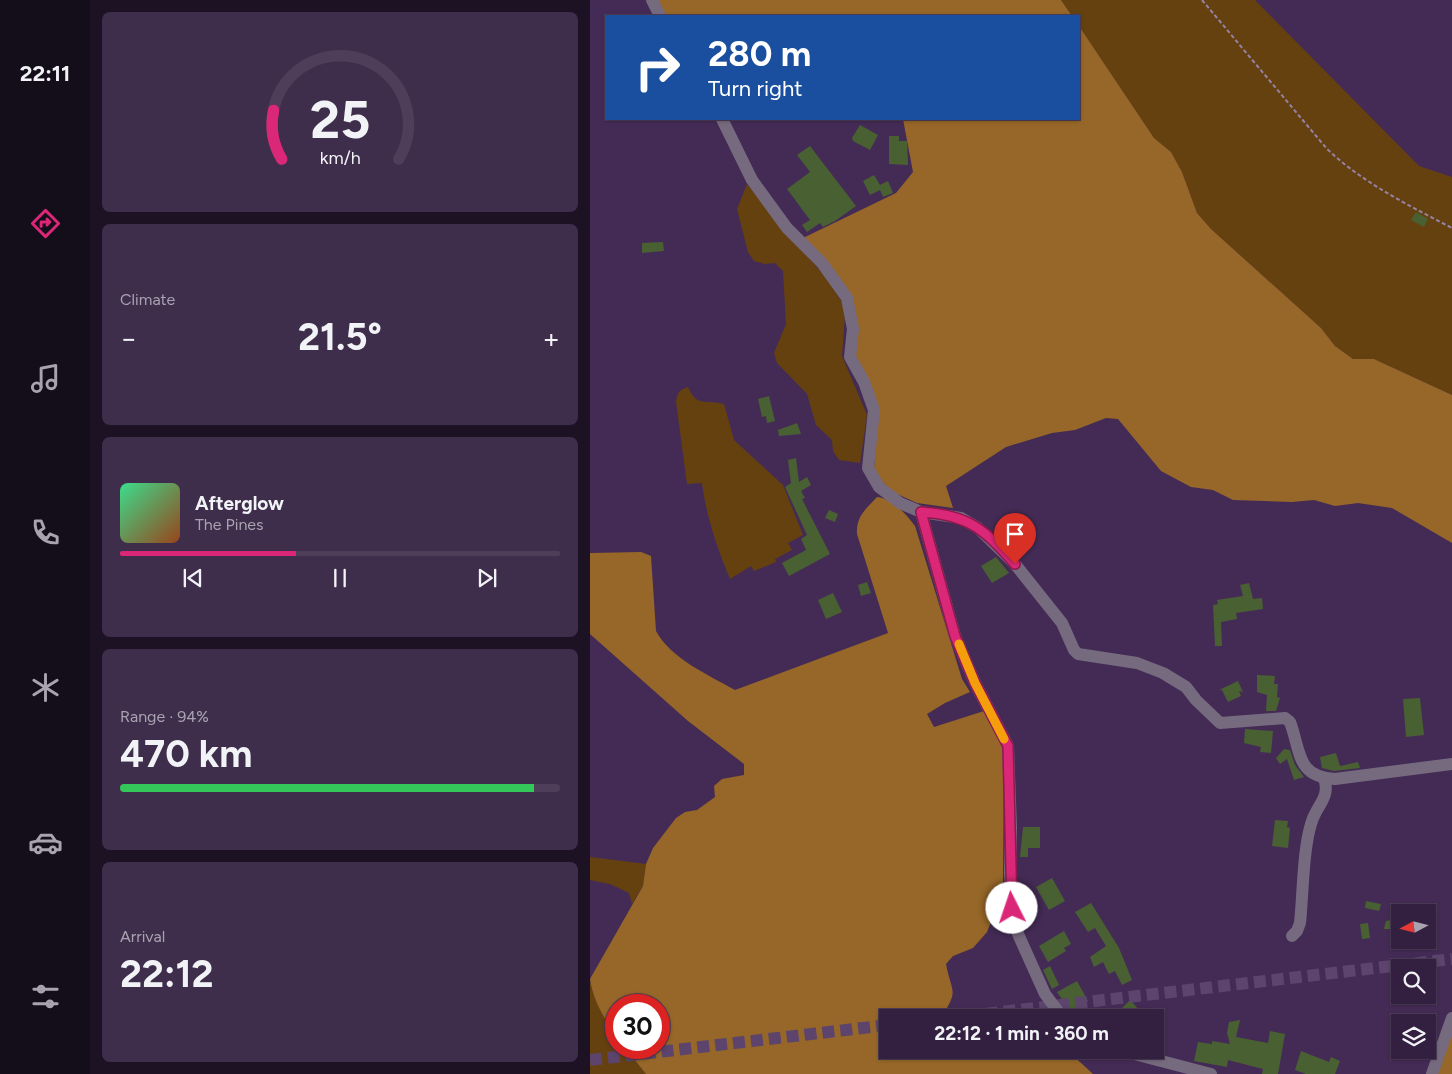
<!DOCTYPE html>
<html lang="en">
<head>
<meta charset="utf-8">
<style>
	:root { --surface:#332040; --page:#3e2d4b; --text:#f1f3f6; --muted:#a9a3b1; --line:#4e3e59; --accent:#db2777 }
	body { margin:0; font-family:Figtree,sans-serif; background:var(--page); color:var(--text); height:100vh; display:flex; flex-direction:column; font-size:19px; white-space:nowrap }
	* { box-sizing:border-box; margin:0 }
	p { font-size:16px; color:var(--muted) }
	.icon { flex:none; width:28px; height:28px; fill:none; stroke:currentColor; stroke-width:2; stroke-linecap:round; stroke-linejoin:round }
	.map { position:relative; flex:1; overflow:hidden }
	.panel { display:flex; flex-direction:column; gap:12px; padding:12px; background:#1c1223; width:500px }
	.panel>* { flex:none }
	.hud { position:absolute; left:15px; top:15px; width:475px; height:105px; border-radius:0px; box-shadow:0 1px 4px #0004,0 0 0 1px var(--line); background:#1a4fa0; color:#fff; overflow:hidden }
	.needle { width:32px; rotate:263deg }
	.tools { position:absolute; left:801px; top:904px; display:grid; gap:10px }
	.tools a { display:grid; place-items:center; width:45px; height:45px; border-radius:0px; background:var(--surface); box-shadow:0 1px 4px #0004,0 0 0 1px var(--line); font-size:25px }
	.speed { position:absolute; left:15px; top:994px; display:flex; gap:10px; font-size:25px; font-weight:700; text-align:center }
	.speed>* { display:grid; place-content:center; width:65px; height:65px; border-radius:50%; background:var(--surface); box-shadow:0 1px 4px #0004,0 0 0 1px var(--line); line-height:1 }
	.speed .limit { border:8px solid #d22; background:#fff; color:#111 }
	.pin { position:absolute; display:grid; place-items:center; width:42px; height:42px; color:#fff; margin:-51px -21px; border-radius:50% 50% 50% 0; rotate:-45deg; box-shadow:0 0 5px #0007 }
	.pin .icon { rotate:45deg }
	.me { position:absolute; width:55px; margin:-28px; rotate:356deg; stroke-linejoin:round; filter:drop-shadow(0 0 4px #0008) }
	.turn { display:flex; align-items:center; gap:18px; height:105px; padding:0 20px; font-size:22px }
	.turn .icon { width:65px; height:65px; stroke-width:2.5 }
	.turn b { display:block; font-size:35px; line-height:42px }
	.big { font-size:38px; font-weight:700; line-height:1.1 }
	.panel .widget { flex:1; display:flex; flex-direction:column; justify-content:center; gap:8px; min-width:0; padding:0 18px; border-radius:8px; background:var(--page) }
	.panel .dial { align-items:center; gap:0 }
	.dial svg { height:130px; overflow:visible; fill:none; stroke:var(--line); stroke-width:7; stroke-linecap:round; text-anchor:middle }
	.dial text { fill:var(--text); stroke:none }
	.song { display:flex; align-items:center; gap:15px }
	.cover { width:60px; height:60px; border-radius:8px; background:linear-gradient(135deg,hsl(150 70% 55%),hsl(20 70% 35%)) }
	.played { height:5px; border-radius:2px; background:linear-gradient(90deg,var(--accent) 40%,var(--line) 40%) }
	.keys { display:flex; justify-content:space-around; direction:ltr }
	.heat { display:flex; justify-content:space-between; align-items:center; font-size:28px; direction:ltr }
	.charge { height:8px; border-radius:4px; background:linear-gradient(90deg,#34c759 94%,var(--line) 0) }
	.trip { position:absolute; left:289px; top:1009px; width:285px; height:50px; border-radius:0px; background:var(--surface); box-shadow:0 1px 4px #0004,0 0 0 1px var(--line); font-weight:700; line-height:50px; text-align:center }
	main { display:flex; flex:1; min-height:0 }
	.dock { display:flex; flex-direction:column; width:90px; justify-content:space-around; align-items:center; background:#140d1a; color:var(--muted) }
	.dock .icon { width:35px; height:35px }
	.dock .on { color:var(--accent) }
	.dock b { font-size:22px; color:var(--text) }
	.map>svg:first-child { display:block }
	.green { fill:#654110 }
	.forest { fill:#966728 }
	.building { fill:#496032 }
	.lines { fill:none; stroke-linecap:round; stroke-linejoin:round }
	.major-tunnel { stroke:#5c446c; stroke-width:12; stroke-dasharray:12 6; stroke-linecap:butt }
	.path { stroke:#9682a4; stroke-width:2; stroke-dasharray:4 2.5; stroke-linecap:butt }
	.minor { stroke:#766a7f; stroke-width:12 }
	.route-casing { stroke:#8e194d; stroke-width:12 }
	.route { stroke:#db2777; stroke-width:9 }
	.slow { stroke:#f59e0b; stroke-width:9 }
</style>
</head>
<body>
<main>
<nav class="dock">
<b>22:11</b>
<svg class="icon on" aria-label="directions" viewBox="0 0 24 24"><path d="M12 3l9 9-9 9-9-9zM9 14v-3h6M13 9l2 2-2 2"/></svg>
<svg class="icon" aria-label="music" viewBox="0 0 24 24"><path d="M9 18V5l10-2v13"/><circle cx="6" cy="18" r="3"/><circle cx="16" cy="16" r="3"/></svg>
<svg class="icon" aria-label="phone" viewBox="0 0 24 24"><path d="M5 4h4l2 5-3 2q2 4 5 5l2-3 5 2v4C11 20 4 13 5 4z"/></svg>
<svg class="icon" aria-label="climate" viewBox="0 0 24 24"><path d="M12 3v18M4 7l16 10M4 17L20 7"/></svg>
<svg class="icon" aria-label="car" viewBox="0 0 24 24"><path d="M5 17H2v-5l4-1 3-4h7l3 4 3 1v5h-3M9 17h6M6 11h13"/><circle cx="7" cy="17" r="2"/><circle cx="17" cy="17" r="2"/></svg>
<svg class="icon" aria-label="filters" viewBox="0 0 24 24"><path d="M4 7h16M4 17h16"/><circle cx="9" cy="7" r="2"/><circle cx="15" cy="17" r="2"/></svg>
</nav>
<section class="panel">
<div class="widget dial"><svg viewBox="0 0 100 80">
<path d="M14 69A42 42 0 1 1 86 69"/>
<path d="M14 69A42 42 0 0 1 9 39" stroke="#db2777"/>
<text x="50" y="56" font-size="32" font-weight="700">25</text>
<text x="50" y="72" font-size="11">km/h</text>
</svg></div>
<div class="widget"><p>Climate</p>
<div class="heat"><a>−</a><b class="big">21.5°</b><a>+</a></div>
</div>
<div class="widget">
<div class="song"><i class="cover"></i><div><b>Afterglow</b><p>The Pines</p></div></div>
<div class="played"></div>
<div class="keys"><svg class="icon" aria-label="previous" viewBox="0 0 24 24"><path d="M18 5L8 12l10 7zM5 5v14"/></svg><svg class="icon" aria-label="pause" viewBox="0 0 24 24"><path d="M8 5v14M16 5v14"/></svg><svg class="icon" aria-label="next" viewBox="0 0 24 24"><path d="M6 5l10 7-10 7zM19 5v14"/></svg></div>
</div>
<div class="widget"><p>Range · 94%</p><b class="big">470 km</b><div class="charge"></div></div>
<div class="widget"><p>Arrival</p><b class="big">22:12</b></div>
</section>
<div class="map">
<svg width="862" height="1074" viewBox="0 0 862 1074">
	<rect width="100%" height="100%" fill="#442b55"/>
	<path class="green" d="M471 0H665L829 166 862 177V395L784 359H763L745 346 731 328 621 229 607 213 592 172 581 152 564 138 489 26V16H482Z
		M157 184 188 223 233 274 252 302 255 314 252 356 277 415 270 463 249 460 243 451 242 440 226 425 217 394 187 363 184 353 196 324 193 271 185 263 175 264 164 261 158 252 147 209Z
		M98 387C107 408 115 399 134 404L144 440 193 485 213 535 198 543 202 550 185 559 186 562 164 571 161 566 140 579C127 548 116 515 112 483L97 484 86 402C87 393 89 390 98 387Z
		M0 857 56 864 53 886 42 904 39 893 20 884 0 880Z
		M0 980C3 1006 26 1025 26 1048H35L56 1074H0Z"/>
	<path class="forest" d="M66 0H471L482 16H74Z
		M489 26 564 138 581 152 592 172 607 213 621 229 731 328 745 346 763 359H784L862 395V543L802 508 768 503 745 506 724 500 702 502 643 500 623 490 601 487 571 471 528 419 516 418 485 430 462 433 416 447 356 486 363 508 327 503 305 493 289 479 284 469 288 416 264 359 266 322 213 238 306 193 323 172 313 119H489Z
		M287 497C303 499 316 514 325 526L372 679 380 692 355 703 337 714 344 727 394 711 413 747 414 755 413 882 402 901 401 922 397 932 383 948 363 956 356 964C362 995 369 988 352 1017L298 1018V1050H477L503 1074H56L35 1048H69V1005H26V1037C15 1019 3 1001 0 979L53 886 56 864 63 848 86 818 95 812 107 810 125 797 124 786 132 779 154 775V764L98 721 0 634V553L51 552 61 556 66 631C81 659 119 675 145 690L298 633 267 534C266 516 276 509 287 497Z
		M862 1033V1074H847Z"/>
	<path class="building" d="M270 125 288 135 280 150 263 141 262 138Z
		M299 136H309V141H317L318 165 299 164Z
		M220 146 266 206 245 221 233 227 230 223 217 232 212 225 220 220 197 189 220 172 207 155Z
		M284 175 290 185 298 181 303 193 293 197 290 190 280 195 273 181Z
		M826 212 838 219 834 227 821 220Z
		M73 242 74 251 52 253V243Z
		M179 396 185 421 177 423 176 416 172 417 168 399Z
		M207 423 211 434 189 436 188 430Z
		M206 458 209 482 217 477 221 485 211 491 215 498 212 499 240 554 199 576 192 563 216 550 211 539 217 535 195 487 201 483 198 460Z
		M239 510 248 514 245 522 235 518Z
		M406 557 419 573 402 583 391 566Z
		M277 582 281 593 271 596 268 585Z
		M659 583 663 599 672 598 673 609 646 613 647 619 631 622 632 646H625L623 605 628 604 627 600 653 596 650 585Z
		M243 593 252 612 236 619 228 600Z
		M667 675 685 676 684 684H688L687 697 690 698 686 711H676L677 695 667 692Z
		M648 681 653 692 649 691 651 696 638 702 632 690H629Z
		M830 698 834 735 816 737 813 699Z
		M655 729 683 731 681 753 670 752 671 747 654 743Z
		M694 749 700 750 705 765 714 777 704 780 697 759 690 764 686 758Z
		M746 753 750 766 768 762 770 768 744 771 732 768 730 757Z
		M685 820 698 821 697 827 700 828 698 848 682 846Z
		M433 827H450V848H438V857H430Z
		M462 878 475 901 459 910 446 887Z
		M776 901 791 904 789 911 775 908Z
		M501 903 529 948 542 980 532 985 525 971 519 974 513 962 504 967 500 957 516 946 505 928 498 932 485 912Z
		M806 919 804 929H794L796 921Z
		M778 923 780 938 772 939 770 924Z
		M474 931 481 944 474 948 476 951 458 962 449 946Z
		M460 966 469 985 462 989 453 970Z
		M487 981 498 1001 481 1012 467 992Z
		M540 1000 550 1011 544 1018H534L528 1012Z
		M650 1020 646 1037 678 1043 680 1031 695 1034 688 1074H672L673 1069 638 1060 637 1067 604 1061 608 1042 622 1044V1041L640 1044 637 1033 639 1022Z
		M711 1051 739 1062 741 1057 750 1061 745 1074H716L705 1070Z"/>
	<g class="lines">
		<path class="major-tunnel" d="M360 1018 862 959
			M0 1060 298 1025"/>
		<path class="path" d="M612 0 737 149C773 183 818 205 862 228"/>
		<path class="minor" d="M62 0 70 16
			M132 119 162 180 197 228 232 263 257 298 263 329 260 357 274 382 284 410 278 468 289 487 310 503 331 512 371 518 388 528 425 564 472 623 484 650 488 654 547 663 573 673 596 687 606 700 630 723 695 718 700 722C711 751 706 777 745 779L862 764
			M331 512 365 636 385 683 418 746 421 828 420 873 422 908 428 934 455 994 473 1018
			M702 936 707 931 710 923C713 894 713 850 721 824 726 805 741 798 734 778
			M529 1050 621 1074
			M842 1074 862 1018"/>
	</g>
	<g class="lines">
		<g class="route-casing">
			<path id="route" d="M422 908 418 746 385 683 365 636 331 512C379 515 394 529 425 564"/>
		</g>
		<use href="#route" class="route"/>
		<path class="slow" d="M369 644 385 683 414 739"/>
	</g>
</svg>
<div class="tools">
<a><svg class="needle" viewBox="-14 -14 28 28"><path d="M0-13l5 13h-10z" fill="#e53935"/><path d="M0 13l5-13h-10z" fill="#a9a3b1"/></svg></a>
<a><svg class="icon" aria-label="search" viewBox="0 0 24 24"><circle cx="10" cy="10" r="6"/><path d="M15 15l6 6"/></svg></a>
<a><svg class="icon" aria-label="layers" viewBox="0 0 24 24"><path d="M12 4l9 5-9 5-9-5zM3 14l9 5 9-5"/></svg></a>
</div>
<div class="speed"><div class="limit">30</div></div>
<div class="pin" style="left:425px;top:564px;background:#d93025"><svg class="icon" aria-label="arrive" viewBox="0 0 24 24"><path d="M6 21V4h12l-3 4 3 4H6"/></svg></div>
<svg class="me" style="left:422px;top:908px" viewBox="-20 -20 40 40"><circle r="19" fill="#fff"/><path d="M0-13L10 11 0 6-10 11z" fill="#db2777"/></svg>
<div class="trip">22:12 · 1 min · 360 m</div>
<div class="hud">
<div class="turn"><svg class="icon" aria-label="right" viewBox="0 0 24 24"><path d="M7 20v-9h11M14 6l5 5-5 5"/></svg><div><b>280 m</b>Turn right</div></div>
</div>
</div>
</main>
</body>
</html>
